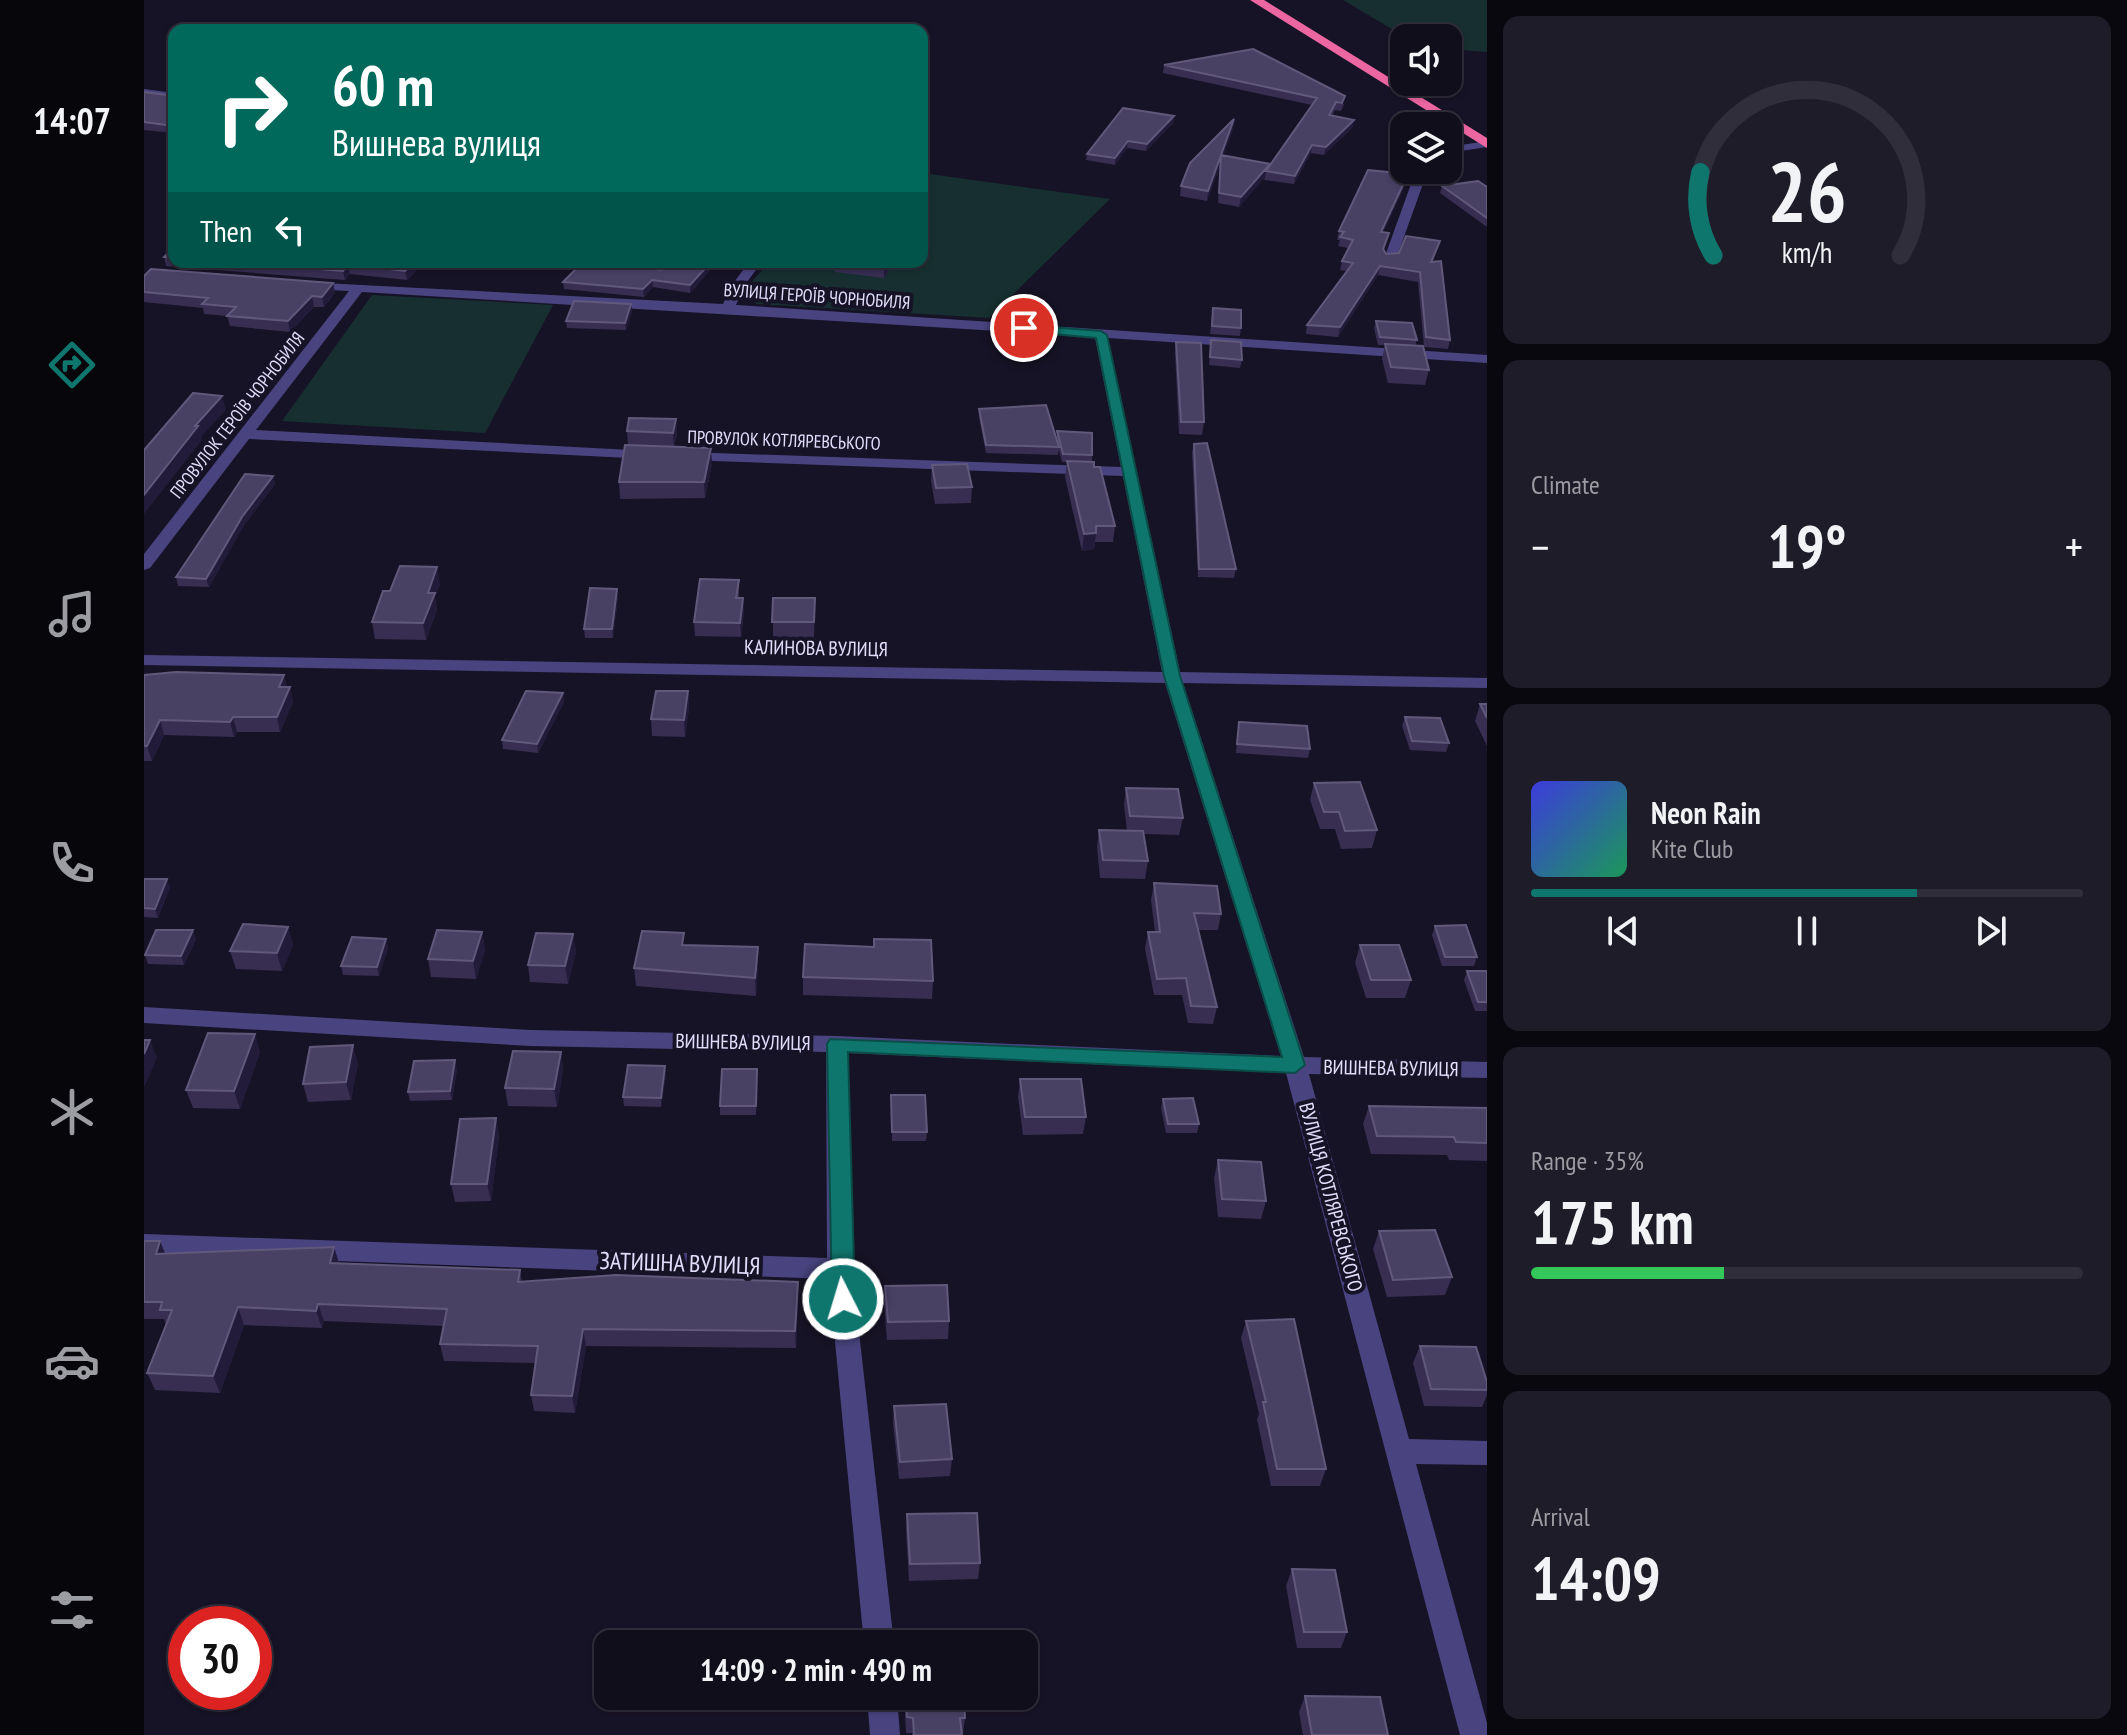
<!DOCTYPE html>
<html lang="en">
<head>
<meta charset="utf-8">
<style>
	:root { --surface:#110e1c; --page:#1e1c29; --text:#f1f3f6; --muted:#9c9ca3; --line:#302e3b; --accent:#0f766e }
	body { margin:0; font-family:"PT Sans Narrow",sans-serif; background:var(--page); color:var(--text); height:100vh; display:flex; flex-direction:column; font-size:30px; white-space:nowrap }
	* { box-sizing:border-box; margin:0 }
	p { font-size:26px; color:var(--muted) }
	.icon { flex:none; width:44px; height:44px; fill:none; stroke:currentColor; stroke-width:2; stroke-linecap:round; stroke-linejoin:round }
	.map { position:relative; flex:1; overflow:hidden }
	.sheet { display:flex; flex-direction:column; gap:16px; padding:16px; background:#09080f; width:640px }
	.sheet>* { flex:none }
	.banner { position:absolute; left:24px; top:24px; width:760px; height:244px; border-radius:16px; box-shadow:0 2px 6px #0004,0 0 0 2px var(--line); background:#00695c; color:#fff; overflow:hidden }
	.fabs { position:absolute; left:1246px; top:24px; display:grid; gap:16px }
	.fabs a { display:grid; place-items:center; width:72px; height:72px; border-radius:16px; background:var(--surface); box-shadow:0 2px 6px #0004,0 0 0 2px var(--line); font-size:40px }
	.speed { position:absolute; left:24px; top:1606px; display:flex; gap:16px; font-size:40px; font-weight:700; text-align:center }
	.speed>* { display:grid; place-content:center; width:104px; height:104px; border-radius:50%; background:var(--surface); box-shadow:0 2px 6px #0004,0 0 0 2px var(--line); line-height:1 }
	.speed .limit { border:12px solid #d22; background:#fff; color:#111 }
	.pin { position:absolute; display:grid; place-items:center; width:68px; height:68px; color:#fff; margin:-34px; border:4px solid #fff; border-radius:50%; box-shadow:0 2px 8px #0007 }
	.me { position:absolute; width:88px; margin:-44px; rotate:355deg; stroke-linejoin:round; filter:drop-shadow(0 0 6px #0008) }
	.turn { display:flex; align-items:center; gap:28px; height:168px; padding:0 32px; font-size:36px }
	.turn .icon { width:104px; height:104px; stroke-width:2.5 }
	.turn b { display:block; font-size:56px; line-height:68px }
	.then { display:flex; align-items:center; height:76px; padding:0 32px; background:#0003; gap:16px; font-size:30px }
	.big { font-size:60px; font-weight:700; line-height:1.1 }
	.sheet .tile { flex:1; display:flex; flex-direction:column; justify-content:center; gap:12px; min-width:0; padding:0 28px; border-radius:16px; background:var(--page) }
	.sheet .dial { align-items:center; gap:0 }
	.dial svg { height:208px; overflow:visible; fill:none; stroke:var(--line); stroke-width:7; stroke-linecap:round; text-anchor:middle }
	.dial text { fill:var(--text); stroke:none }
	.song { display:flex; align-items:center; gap:24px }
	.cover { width:96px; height:96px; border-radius:12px; background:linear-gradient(135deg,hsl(240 70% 55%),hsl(150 70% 35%)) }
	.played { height:8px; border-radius:4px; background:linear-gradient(90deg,var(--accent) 70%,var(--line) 70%) }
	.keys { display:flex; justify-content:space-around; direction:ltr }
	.heat { display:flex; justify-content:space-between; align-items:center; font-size:44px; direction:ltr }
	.charge { height:12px; border-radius:6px; background:linear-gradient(90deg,#34c759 35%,var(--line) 0) }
	.trip { position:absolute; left:450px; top:1630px; width:444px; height:80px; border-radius:16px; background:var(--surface); box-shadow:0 2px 6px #0004,0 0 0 2px var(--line); font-weight:700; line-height:80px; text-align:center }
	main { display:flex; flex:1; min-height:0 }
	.tabs { display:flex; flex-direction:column; width:144px; justify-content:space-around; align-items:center; background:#07060b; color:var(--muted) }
	.tabs .icon { width:56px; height:56px }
	.tabs .on { color:var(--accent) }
	.tabs b { font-size:36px; color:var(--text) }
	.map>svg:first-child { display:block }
	.green { fill:#172f30 }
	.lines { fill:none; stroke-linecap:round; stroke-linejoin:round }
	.street { fill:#494480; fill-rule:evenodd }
	.highway { fill:#ec66a1; fill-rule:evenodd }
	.wall { fill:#372e52 }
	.shaded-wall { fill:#221b39 }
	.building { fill:#494164; stroke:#61597c; stroke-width:2 }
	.route { fill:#0f766e; stroke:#0a4d48; stroke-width:2 }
	.labels { text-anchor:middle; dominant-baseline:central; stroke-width:8; stroke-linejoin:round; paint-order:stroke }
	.far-street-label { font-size:18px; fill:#e1ddfb; stroke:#171326 }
	.street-label { font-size:20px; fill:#e1ddfb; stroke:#171326 }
	.near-street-label { font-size:24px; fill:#e1ddfb; stroke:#171326 }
</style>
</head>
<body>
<main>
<nav class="tabs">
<b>14:07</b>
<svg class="icon on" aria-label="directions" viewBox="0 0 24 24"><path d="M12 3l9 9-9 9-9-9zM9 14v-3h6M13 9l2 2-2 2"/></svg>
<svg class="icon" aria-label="music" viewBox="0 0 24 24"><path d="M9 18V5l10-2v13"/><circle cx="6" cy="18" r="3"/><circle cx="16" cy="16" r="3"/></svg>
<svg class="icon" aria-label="phone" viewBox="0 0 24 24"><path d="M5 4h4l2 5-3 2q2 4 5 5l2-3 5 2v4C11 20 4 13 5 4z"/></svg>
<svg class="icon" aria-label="climate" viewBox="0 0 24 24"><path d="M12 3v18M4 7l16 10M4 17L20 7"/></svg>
<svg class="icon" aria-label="car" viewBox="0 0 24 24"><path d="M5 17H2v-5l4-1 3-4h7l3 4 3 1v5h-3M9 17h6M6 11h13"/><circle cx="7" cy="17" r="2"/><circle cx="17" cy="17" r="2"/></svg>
<svg class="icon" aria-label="filters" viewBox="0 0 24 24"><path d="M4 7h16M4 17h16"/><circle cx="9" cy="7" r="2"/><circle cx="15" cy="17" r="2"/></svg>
</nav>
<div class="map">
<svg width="1343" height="1735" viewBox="0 0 1343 1735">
	<rect width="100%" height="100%" fill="#171326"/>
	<path class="green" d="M1199 0H1343V52L1304 49V38H1263Z
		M778 173 966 199 845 318 613 304 598 293 625 262H778Z
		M228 295 409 305 341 433 138 421Z"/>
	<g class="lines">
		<path class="street" d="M0 89 30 93V99L0 95Z
			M1343 141V147L1304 153V147Z
			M1272 170H1284L1252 259 1242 262 1240 259Z
			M605 262H618L600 286 592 305 1343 355V363L964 338 1036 672 1343 678V688L1039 683 1160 1057 1343 1062V1078L1165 1074 1265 1439 1343 1441V1465L1272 1464 1343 1723V1735H1316L1142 1073 704 1053 708 1269 750 1644H720L685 1279 0 1254V1234L683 1258 682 1052 387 1046 0 1023V1007L387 1030 693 1036 1137 1056 1021 683 0 665V655L1018 672 979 476 542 460 535 456 542 452 977 467 951 337 218 292 112 430 506 451 513 455 506 459 105 439 6 568 0 570V554L205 291 165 289 159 285 160 282 579 304 588 285Z
			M723 1696H753L756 1735H726Z"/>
		<path class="highway" d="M1106 0H1120L1343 138V148Z"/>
	</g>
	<path class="wall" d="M1020 65 1200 104 1197 111 1191 110 1188 116 1210 120 1208 128 1180 155 1167 153 1150 184 1120 180 1121 177 1095 207 1074 203 1076 165 1063 201 1036 196 1037 186 1090 119 1089 129 1079 155 1125 166 1168 105 1019 73Z
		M0 92 30 96V133L0 130Z
		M1030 116 1029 123 1002 151 983 148 971 165 942 160 943 154Z
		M1262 183 1239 232 1245 233 1240 251 1242 254 1255 253 1296 241 1289 262 1306 340 1304 349 1280 347 1274 282 1234 275 1194 337 1162 334 1163 325 1202 271 1196 270 1198 261 1204 248 1194 246 1196 240H1193L1195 231Z
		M1298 186 1343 187V227L1296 193Z
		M30 247V262H281L263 280 206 274 201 280 22 266 20 257Z
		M573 262 546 293 509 287 500 297 420 289 419 282Z
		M691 262H750L740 278 691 272Z
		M0 276 189 283 191 293 180 307H170L146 332 86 326 83 316 60 314 59 308 0 302Z
		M487 304 488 312 482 330 423 328 422 321Z
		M1069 308 1097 328 1096 336 1066 334Z
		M1232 321 1273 340 1271 346 1285 370 1281 385 1244 383 1238 359 1241 345H1234L1230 328Z
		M1067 340 1098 360 1096 368 1065 365Z
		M1032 342 1060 422 1058 435 1035 434 1031 353Z
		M835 409 913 438V431L948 455V462L971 526 969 542H951L950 549 938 551 921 477 923 462H918L915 450 914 455 842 453 835 417Z
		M532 419 533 435 530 447 568 464 561 498 476 499 475 482 484 445 483 431Z
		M1050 444 1092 569 1090 578 1054 577 1048 452Z
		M788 465 828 487 827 503 791 504 787 481Z
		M129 476 131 484 100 525 65 587 34 586 32 577Z
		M595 580V598H599L600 612 597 637 551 636 550 622Z
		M296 584 291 597 293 610 282 640 231 639 228 622 246 591Z
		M474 597 469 638H441L440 629Z
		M629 598H671L670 638 629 639Z
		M0 675 146 687 149 702 136 732H93L90 737 20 735 8 761H0Z
		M544 691 545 708 541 737 508 736 507 719Z
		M419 693 420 702 394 753 359 749 358 740Z
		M1336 704H1343V746L1331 721Z
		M1261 717 1305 743 1302 752 1266 750 1258 726Z
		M1095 722 1166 749 1164 758 1092 753Z
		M1170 783 1233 830 1228 848 1197 849 1191 829H1176L1166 800Z
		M982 788 1039 818 1035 835 1000 834 1004 861 1001 879 956 878 953 847 955 830 983 831 980 805Z
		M0 879 26 887 14 918 0 917Z
		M1010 883 1077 914 1074 930H1054L1073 1007 1069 1024 1044 1023 1038 995H1010L1001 949 1004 932H1011L1007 900Z
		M1291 926 1333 957 1330 966H1298L1288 935Z
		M144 927 149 945 138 971 92 969 86 951Z
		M338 932 341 950 332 979 287 977 284 959Z
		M429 934 432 952 424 984 386 982 384 965Z
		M52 939 40 965 4 964 1 955Z
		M541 945 614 964 612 996 492 986 490 968Z
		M1216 945 1267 980 1261 998H1222L1211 963Z
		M244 948 235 976 199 975 197 966Z
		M1323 971H1343V1011H1331L1320 980Z
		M659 977 789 981 788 999 659 995Z
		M116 1052 96 1109 49 1108 42 1090Z
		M417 1052 419 1070 413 1107 364 1106 361 1088Z
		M214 1063 207 1100 164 1102 159 1084Z
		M313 1069 308 1100 266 1101 264 1092Z
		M613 1069 612 1115H576V1106Z
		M522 1075 517 1107 480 1106 479 1097Z
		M876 1079 942 1117 939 1134 879 1135 874 1097Z
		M747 1095 783 1132 782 1141H748Z
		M1019 1099 1055 1124 1053 1133H1022L1017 1108Z
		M1225 1106 1343 1108V1161L1305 1160 1303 1155 1227 1154 1219 1124Z
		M352 1118 355 1136 347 1201 311 1202 307 1184Z
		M1074 1160 1122 1201 1117 1219 1074 1217 1070 1178Z
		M1235 1231 1308 1277 1301 1295 1243 1297 1229 1249Z
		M0 1241H16L21 1254 190 1247 195 1263 376 1270 378 1282 654 1300 652 1348 442 1346 431 1413 390 1411 387 1395 391 1363 300 1361 296 1344 300 1326 180 1321 178 1328 100 1325 76 1393 11 1390 3 1373 22 1325 20 1319H0Z
		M741 1286 805 1321 804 1339 743 1340 740 1303Z
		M1102 1321 1182 1469 1176 1486H1127L1113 1419 1115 1414 1097 1338Z
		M1276 1346 1343 1382V1395L1338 1407 1280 1406 1269 1363Z
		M750 1406 808 1459 806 1476 755 1479 749 1423Z
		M763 1514 836 1563 834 1579 765 1581 762 1530Z
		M1148 1569 1203 1632 1197 1648H1153L1142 1586Z
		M760 1696H820L821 1718 819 1733H818V1735H768V1733H762Z
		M1161 1696 1244 1735H1159L1155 1712Z"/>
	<path class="shaded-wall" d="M1030 116 1029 123 1002 151 1003 144Z
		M1090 119 1089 129 1077 162V155Z
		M1210 120 1208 128 1180 155 1182 147Z
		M984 141 983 148 971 165V158Z
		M1168 145 1167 153 1150 184 1151 176Z
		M1077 155 1076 165 1063 201 1064 191Z
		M1126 164 1124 172 1122 171 1121 177 1095 207 1097 197Z
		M1264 174 1262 183 1235 241 1237 232Z
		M270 262H281L263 280 261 271Z
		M567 262H573L546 293V285Z
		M740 262H750L740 278Z
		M204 264 206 274 201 280 199 271Z
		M1236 266 1234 275 1194 337 1196 327Z
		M508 280 509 287 500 297 499 289Z
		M189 283 191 293 180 307 178 297Z
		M168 296 170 307 146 332 144 321Z
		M487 304 488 312 482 330 481 323Z
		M78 396 82 410 57 437 58 440 0 514V495L51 426Z
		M532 419 533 435 530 448 529 433Z
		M567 448 568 464 561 498 560 482Z
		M129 476 131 484 100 525 65 587 62 579 98 517Z
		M952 533 950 549 938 551 940 534Z
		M293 567 296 584 291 597 293 610 282 640 279 623 284 593Z
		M473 589 474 597 469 638 468 629Z
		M599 598 600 612 597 637 596 623Z
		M140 675 144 690 135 687Z
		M146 687 149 702 136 732 133 717Z
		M544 691 545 708 541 737 540 720Z
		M419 693 420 702 394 753 393 744Z
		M89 717 93 732 90 737 86 722Z
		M16 720 20 735 8 761 3 746Z
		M23 879 26 887 14 918 11 909Z
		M144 927 149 945 138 971 133 953Z
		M49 930 52 939 40 965 37 956Z
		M338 932 341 950 332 979 329 961Z
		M429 934 432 952 424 984 421 966Z
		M242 939 244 948 235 976 233 967Z
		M614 947V964L612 996 611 978Z
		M111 1034 116 1052 96 1109 90 1091Z
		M6 1040 13 1058 0 1088V1054Z
		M209 1045 214 1063 207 1100 202 1082Z
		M417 1052 419 1070 413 1107 410 1089Z
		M311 1060 313 1069 308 1100 306 1091Z
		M521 1066 522 1075 517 1107V1098Z
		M352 1118 355 1136 347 1201 343 1184Z
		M16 1241 23 1258 12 1254Z
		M190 1247 195 1264 186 1263Z
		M654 1282V1300L652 1348 651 1331Z
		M174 1304 180 1321 178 1328 172 1311Z
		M94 1307 100 1325 76 1393 69 1376Z
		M439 1329 442 1346 431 1413 428 1396Z"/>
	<path class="building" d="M1109 49 1201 96 1198 103 1192 102 1185 115 1210 120 1182 147 1168 145 1151 176 1122 171 1173 98 1020 65Z
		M0 92 30 96V126L0 122Z
		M979 108 1030 116 1003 144 984 141 971 158 943 154Z
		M1090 119 1077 155 1126 164 1097 197 1075 193 1077 155 1064 191 1037 186 1046 163Z
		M1224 170 1264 174 1237 232 1245 233 1239 249 1242 254 1255 253 1262 236 1296 241 1287 262 1297 261 1306 340 1282 337 1276 272 1236 266 1196 327 1163 325 1209 263 1198 261 1209 240 1196 237 1200 232 1195 231Z
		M1334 181 1343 187V218L1298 186Z
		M30 247V258L20 257Z
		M86 262H270L261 271 204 264 199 271Z
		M439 262H460L517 270 524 262H567L546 285 508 280 499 289 419 282Z
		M7 269 189 283 178 297 168 296 144 321 83 316 92 307 58 304 64 298 0 292V276Z
		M430 301 487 304 481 323 422 321Z
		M1069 308 1097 310V328L1068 326Z
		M1232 321 1268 323 1273 340 1236 337Z
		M1067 340 1097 342 1098 360 1066 357Z
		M1032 342 1057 343 1060 422H1037Z
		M1241 344 1279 346 1285 370 1247 367Z
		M49 393 78 396 51 426H54L0 495V450Z
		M902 405 915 447 842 445 835 409Z
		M485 418 532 419 529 433 483 431Z
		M913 431 948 433V455L919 454Z
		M1063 443 1092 569H1055L1050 444Z
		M481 445 567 448 560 482H475Z
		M923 461 950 462V467H956L971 526H952V533L940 534Z
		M823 464 828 487 792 488 788 465Z
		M101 474 129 476 98 517 62 579 32 577Z
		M256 566 293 567 284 593H291L279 623 228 622 239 591H246Z
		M556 579 595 580 592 598H599L596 623 550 622Z
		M446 588 473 589 468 629H440Z
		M629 598H671L670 622H628Z
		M32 672 140 675 135 687H146L133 717H89L86 722 16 720 3 746H0V675Z
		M382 691 419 693 393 744 358 740Z
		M512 691H544L540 720 507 719Z
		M1336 704H1343V718Z
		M1261 717 1296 718 1305 743 1268 741Z
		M1095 722 1163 726 1166 749 1093 744Z
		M1216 782 1233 830 1201 831 1195 812H1180L1170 783Z
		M982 788 1034 789 1039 818 986 816Z
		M955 830 999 831 1004 861 959 860Z
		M0 879H23L11 909 0 908Z
		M1010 883 1073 886 1077 914 1050 913 1073 1007 1047 1006 1042 978 1013 979 1004 932H1016Z
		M99 924 144 927 133 953 86 951Z
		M1322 925 1333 957H1301L1291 926Z
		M12 930H49L37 956 1 955Z
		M293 930 338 932 329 961 284 959Z
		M498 931 540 933 538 945 614 947 611 978 490 968Z
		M392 933 429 934 421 966 384 965Z
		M208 937 242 939 233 967 197 966Z
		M730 939 787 940 789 981 659 977 661 944 730 947Z
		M1216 945H1255L1267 980H1227Z
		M1323 971H1343V1002H1334Z
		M64 1033 111 1034 90 1091 42 1090Z
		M0 1040H6L0 1054Z
		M209 1045 202 1082 159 1084 166 1047Z
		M369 1051 417 1052 410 1089 361 1088Z
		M311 1060 306 1091 264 1092 270 1061Z
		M484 1065 521 1066 517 1098 479 1097Z
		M578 1069H613L612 1106H576Z
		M876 1079H937L942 1117H881Z
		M747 1095H781L783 1132H748Z
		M1049 1098 1055 1124H1024L1019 1099Z
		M1225 1106 1343 1108V1143L1312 1142 1310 1137 1233 1136Z
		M352 1118 343 1184H307L316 1119Z
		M1074 1160 1117 1162 1122 1201 1078 1199Z
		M1291 1230 1308 1277 1249 1280 1235 1231Z
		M0 1241H16L12 1254 190 1247 186 1263 376 1270 374 1282 472 1275 654 1282 651 1331 439 1329 428 1396 387 1395 394 1346 296 1344 303 1309 174 1304 172 1311 94 1307 69 1376 3 1373 28 1310H16L18 1302H0Z
		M803 1285 805 1321 744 1322 741 1286Z
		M1150 1319 1182 1469H1133L1119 1402H1122L1102 1321Z
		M1276 1346 1332 1347 1343 1382V1390L1287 1389Z
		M802 1404 808 1459 756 1462 750 1406Z
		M833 1513 836 1563 766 1564 763 1514Z
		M1148 1569 1191 1570 1203 1632H1160Z
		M870 1636V1644H759V1637Z
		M762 1696H820L821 1718H816L818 1735H770L769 1718 763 1717Z
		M1161 1696 1236 1697 1244 1735H1168Z"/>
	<path class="route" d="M880 325 957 331 963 335 1036 676 1161 1065 1151 1073 704 1052 711 1299 708 1306 699 1309 691 1306 688 1299 683 1044 686 1039 1138 1057 1020 676 952 338 876 331 874 328Z"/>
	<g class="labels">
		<g class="far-street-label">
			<text transform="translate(673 296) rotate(4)">ВУЛИЦЯ ГЕРОЇВ ЧОРНОБИЛЯ</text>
			<text transform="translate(93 415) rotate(-52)">ПРОВУЛОК ГЕРОЇВ ЧОРНОБИЛЯ</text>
			<text transform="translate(640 440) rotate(2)">ПРОВУЛОК КОТЛЯРЕВСЬКОГО</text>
		</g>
		<g class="street-label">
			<text transform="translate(672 648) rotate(1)">КАЛИНОВА ВУЛИЦЯ</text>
			<text transform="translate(599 1042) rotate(1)">ВИШНЕВА ВУЛИЦЯ</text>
			<text transform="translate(1247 1068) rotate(1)">ВИШНЕВА ВУЛИЦЯ</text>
			<text transform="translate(1187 1197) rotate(75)">ВУЛИЦЯ КОТЛЯРЕВСЬКОГО</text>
		</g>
		<g class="near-street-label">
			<text transform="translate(536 1263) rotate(2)">ЗАТИШНА ВУЛИЦЯ</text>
		</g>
	</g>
</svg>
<div class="fabs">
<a><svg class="icon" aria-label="sound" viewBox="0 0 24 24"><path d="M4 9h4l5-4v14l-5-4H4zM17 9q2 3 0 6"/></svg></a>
<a><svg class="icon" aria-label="layers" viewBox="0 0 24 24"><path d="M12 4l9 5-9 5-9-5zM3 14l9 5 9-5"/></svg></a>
</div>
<div class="speed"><div class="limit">30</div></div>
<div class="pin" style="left:880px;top:328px;background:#d93025"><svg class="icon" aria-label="arrive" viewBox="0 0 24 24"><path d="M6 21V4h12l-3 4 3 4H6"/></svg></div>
<svg class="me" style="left:699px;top:1299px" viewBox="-20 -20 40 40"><circle r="17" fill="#0f766e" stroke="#fff" stroke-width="3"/><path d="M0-11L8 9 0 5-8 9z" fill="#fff"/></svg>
<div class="trip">14:09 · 2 min · 490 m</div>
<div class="banner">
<div class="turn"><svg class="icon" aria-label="right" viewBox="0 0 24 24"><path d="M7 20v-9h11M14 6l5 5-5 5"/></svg><div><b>60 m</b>Вишнева вулиця</div></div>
<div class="then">Then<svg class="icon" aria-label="left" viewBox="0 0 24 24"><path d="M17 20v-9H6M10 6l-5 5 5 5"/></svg></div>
</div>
</div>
<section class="sheet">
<div class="tile dial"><svg viewBox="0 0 100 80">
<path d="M14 69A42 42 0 1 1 86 69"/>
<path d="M14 69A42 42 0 0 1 9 37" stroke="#0f766e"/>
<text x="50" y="56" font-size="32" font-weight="700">26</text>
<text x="50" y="72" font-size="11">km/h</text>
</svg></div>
<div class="tile"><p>Climate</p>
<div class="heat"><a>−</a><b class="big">19°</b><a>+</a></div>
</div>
<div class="tile">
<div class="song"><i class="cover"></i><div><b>Neon Rain</b><p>Kite Club</p></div></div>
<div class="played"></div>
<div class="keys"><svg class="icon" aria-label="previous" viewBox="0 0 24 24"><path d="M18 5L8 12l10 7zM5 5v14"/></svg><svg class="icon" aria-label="pause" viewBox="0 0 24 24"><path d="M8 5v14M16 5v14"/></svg><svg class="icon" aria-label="next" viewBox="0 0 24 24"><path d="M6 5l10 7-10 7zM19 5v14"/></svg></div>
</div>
<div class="tile"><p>Range · 35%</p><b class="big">175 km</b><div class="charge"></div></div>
<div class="tile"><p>Arrival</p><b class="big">14:09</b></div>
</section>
</main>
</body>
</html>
